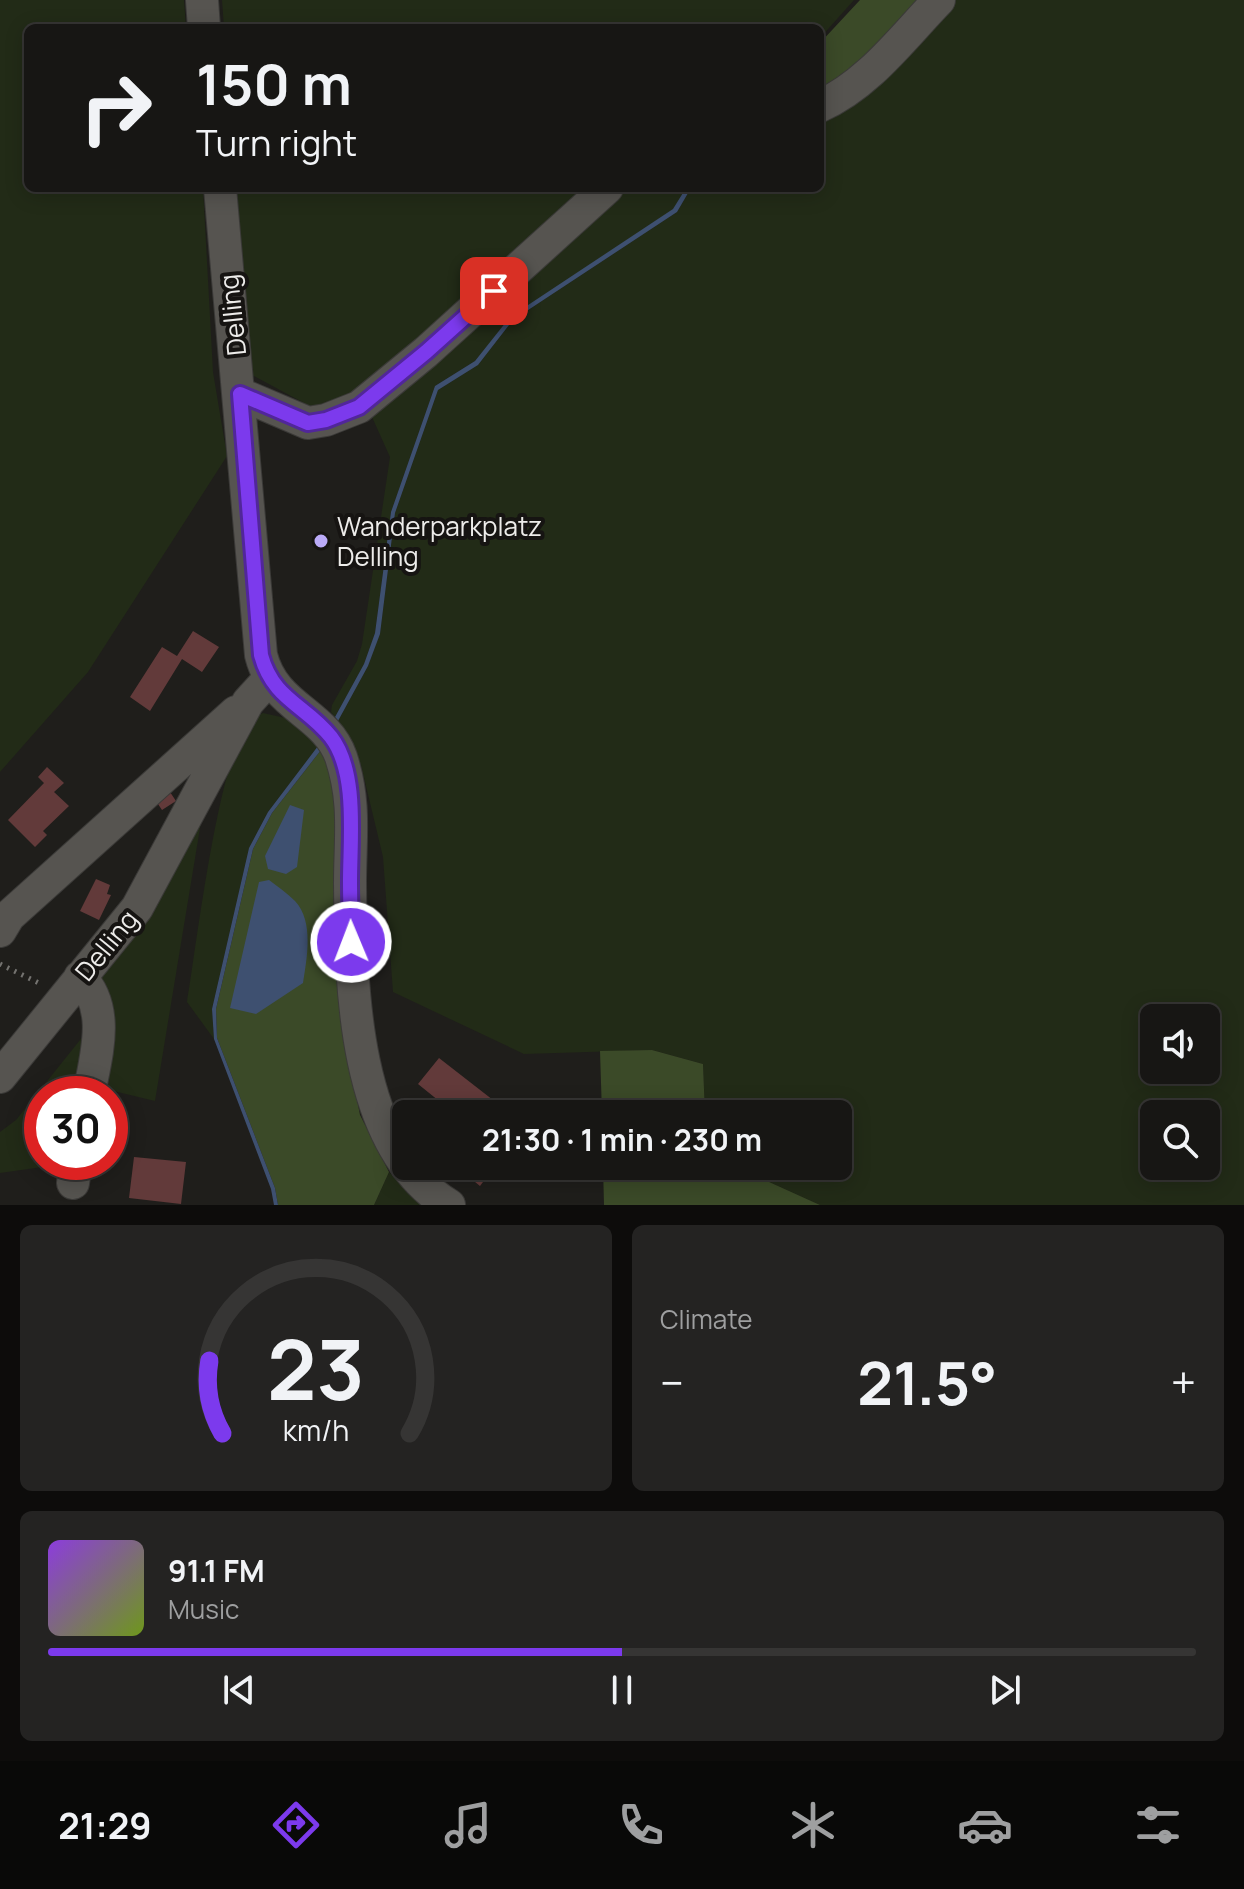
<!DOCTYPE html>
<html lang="en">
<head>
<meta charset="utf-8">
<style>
	:root { --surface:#171614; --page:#242322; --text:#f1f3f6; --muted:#9e9fa0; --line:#363534; --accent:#7c3aed }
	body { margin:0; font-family:Manrope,sans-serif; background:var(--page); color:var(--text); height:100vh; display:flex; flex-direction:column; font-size:30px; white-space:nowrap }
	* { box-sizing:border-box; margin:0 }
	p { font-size:26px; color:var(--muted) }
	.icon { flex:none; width:44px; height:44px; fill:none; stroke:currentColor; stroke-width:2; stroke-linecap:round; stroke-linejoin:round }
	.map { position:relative; height:1205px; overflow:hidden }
	.drawer { display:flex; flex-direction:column; gap:20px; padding:20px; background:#0d0c0b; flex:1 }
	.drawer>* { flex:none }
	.hud { position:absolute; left:24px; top:24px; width:800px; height:168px; border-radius:12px; box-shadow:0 4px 20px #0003,0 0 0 2px var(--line); background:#171614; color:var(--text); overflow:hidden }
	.fabs { position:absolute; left:1140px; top:1004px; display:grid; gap:16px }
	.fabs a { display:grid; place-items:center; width:80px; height:80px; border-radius:12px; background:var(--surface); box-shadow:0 4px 20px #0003,0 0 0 2px var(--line); font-size:40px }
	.speed { position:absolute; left:24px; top:1076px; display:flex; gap:16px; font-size:40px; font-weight:700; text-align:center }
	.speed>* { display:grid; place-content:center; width:104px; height:104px; border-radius:50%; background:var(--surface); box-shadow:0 4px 20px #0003,0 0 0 2px var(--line); line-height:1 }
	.speed .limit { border:12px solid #d22; background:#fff; color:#111 }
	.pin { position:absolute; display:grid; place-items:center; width:68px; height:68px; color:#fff; margin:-34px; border-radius:16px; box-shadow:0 4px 12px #0006 }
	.me { position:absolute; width:88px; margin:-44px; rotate:359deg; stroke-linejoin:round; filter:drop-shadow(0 0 6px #0008) }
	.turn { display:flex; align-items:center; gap:28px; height:168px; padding:0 40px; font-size:36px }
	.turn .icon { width:104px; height:104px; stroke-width:2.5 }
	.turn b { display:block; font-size:56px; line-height:68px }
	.big { font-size:60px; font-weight:700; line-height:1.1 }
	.drawer .tile { flex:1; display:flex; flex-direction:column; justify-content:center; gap:12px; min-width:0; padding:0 28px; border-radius:12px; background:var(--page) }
	.drawer .dial { align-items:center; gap:0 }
	.dial svg { height:208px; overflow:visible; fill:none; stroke:var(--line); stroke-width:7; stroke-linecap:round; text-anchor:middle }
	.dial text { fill:var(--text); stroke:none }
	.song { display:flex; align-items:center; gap:24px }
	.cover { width:96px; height:96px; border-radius:12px; background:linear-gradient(135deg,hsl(270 70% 55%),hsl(80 70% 35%)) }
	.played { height:8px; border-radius:4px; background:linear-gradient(90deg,var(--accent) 50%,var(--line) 50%) }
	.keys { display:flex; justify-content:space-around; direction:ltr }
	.heat { display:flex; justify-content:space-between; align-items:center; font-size:44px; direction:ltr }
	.drawer .tiles { flex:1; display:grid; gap:20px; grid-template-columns:1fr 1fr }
	.tile:last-child { grid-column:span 2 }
	.trip { position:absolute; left:392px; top:1100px; width:460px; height:80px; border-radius:12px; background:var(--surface); box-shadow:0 4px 20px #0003,0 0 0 2px var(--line); font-weight:700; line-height:80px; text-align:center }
	.menu { display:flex; height:128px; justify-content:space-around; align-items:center; background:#090908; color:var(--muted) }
	.menu .icon { width:56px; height:56px }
	.menu .selected { color:var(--accent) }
	.menu b { font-size:36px; color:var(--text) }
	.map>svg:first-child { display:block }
	.green { fill:#222b17; fill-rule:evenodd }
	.forest { fill:#3b4a28 }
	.water { fill:#3e5070 }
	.building { fill:#623a3a }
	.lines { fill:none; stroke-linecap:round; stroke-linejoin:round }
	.minor-casing { stroke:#3b3a38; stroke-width:34 }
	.path { stroke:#747370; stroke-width:5; stroke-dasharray:2 6; stroke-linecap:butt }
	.minor { stroke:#565450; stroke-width:32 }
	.route-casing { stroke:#51269a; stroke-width:20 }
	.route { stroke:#7c3aed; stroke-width:14 }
	.poi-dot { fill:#baaaf7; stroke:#161412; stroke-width:3 }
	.labels { text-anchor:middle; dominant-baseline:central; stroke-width:8; stroke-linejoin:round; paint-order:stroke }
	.street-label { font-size:26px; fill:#edecea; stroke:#161412 }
	.poi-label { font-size:26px; fill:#edecea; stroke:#161412; text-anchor:start }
</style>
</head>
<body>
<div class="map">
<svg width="1244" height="1205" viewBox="0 0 1244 1205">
	<rect width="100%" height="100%" fill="#1f1e1b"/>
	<path class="green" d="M0 0H184L186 28H28V188H203L213 372 227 456 88 672 0 772Z
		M222 0H854L820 38V28H224Z
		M948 0H1244V1205H820L734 1166H838V1114H705L703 1064 652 1050 524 1054 393 992 383 857 361 765 337 728 338 721 368 666 380 634 395 513 438 390 478 365 513 320 677 212 691 188H820V120ZM1154 1018H1206V1070H1154ZM1154 1114H1206V1166H1154Z
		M237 188H586L361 394 317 410 252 375 240 265Z
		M625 188H686L674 209 511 317 475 361 435 386 391 512 375 633 364 664 335 717 331 712 332 705 357 661 362 644 390 457 372 417 453 350Z
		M263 713 290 719 318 746 268 812 249 848 212 1009 214 1039 187 1002C196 951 219 748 252 719 255 717 259 715 263 713Z
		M202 816 155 1101 97 1087V972Z
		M92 1025 83 1094H42V1162L71 1163 0 1173V1132L16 1120Z
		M389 1172 421 1205H374Z"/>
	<path class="forest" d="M860 0H923L830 94 820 96V43Z
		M321 750 336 786 335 955 344 1032 360 1115 389 1172 374 1205H278L275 1188 217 1038 216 1009 253 849 272 813Z
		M652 1050 703 1064 705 1114H602L600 1051Z
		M603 1166H734L820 1205H604Z"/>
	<path class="water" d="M686 188H691L677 212 513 320 478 365 438 390 395 513 380 634 368 666 338 721 335 717 364 664 375 633 391 512 435 386 475 361 510 317 673 209Z
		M318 746 321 750 272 813 253 849 216 1009 217 1038 275 1188 278 1205H274L271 1189 214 1039 212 1009 249 848 268 812Z
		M290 805 304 810 297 867 286 874 268 869 265 856Z
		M269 880C277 886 287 893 295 901 314 921 307 958 303 983L256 1014 230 1008 259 882Z"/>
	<path class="building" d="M193 631 219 647 202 672 182 659 150 711 130 697 162 647 177 656Z
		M47 767 64 783 54 792 69 806 43 831 47 835 35 847 8 820 44 783 38 777Z
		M170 792 176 801 162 810 156 801Z
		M96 879 110 885 107 894 111 895 99 920 80 911Z
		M439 1058 502 1107 497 1114H436L444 1105 418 1084Z
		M134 1157 186 1162 181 1204 129 1198Z
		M462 1166H495L480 1186 459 1169Z"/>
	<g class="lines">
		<g class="minor-casing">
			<path id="minor" d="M202 0 204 28
				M820 106C868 85 903 37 939 0
				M220 188 261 655C274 708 325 712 341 757 356 803 350 838 350 883 351 984 352 1147 449 1205
				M240 394 308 423 326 420 359 407 426 352 607 188
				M0 931 9 916 236 712
				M80 977C111 1009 96 1055 89 1094
				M0 1077 137 908 248 702 269 679
				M73 1183 76 1162"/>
		</g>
		<path class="path" d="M0 964 43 985"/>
		<use href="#minor" class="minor"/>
	</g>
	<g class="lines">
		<g class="route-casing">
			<path id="route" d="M351 942C351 922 350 901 350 881 350 839 358 772 331 737 306 705 273 700 261 655L240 394 308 423 326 420 359 407 426 352 494 291"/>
		</g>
		<use href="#route" class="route"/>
	</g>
	<circle class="poi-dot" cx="321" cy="541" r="8"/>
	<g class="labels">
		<g class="street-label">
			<text transform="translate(232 315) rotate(-96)">Delling</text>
			<text transform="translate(106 945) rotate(-51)">Delling</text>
		</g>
		<g class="poi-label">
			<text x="337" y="526">Wanderparkplatz<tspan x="337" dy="30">Delling</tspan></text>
		</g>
	</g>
</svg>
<div class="fabs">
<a><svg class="icon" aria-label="sound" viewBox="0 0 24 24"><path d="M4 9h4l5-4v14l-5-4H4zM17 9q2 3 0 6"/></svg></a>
<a><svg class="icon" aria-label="search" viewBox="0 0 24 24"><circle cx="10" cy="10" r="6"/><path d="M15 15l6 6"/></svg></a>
</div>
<div class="speed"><div class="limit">30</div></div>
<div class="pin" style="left:494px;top:291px;background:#d93025"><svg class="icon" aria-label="arrive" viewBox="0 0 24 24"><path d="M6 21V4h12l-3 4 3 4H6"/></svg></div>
<svg class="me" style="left:351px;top:942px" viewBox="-20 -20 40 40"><circle r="17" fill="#7c3aed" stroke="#fff" stroke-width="3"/><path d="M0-11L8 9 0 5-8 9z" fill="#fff"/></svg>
<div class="trip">21:30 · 1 min · 230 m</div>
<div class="hud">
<div class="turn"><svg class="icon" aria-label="right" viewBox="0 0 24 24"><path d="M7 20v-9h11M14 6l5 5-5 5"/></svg><div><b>150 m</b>Turn right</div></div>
</div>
</div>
<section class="drawer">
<div class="tiles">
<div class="tile dial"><svg viewBox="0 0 100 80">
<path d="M14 69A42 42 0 1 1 86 69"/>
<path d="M14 69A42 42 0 0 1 9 41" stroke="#7c3aed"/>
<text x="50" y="56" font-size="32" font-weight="700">23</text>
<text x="50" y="72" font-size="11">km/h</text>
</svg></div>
<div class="tile"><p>Climate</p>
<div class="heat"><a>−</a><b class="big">21.5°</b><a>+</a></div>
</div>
<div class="tile">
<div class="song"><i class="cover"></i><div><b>91.1 FM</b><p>Music</p></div></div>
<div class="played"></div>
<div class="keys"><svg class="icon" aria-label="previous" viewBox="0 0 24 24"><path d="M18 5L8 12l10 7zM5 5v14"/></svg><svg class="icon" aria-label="pause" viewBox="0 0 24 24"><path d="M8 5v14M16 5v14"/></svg><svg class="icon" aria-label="next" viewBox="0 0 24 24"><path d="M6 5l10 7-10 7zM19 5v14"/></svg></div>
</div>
</div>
</section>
<nav class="menu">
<b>21:29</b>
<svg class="icon selected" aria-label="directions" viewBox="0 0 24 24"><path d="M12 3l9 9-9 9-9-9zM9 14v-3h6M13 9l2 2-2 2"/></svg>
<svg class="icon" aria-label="music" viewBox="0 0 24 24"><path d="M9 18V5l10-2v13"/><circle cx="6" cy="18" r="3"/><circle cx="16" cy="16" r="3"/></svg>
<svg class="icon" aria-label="phone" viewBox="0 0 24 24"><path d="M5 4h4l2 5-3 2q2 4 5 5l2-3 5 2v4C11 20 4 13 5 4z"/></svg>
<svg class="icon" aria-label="climate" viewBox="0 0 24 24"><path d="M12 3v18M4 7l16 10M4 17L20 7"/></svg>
<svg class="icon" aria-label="car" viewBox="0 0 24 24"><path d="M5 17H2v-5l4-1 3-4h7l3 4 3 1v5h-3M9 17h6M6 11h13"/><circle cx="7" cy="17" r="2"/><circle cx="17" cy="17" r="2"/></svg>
<svg class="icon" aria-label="filters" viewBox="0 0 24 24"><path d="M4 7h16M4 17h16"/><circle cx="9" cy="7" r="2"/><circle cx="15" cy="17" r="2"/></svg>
</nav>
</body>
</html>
